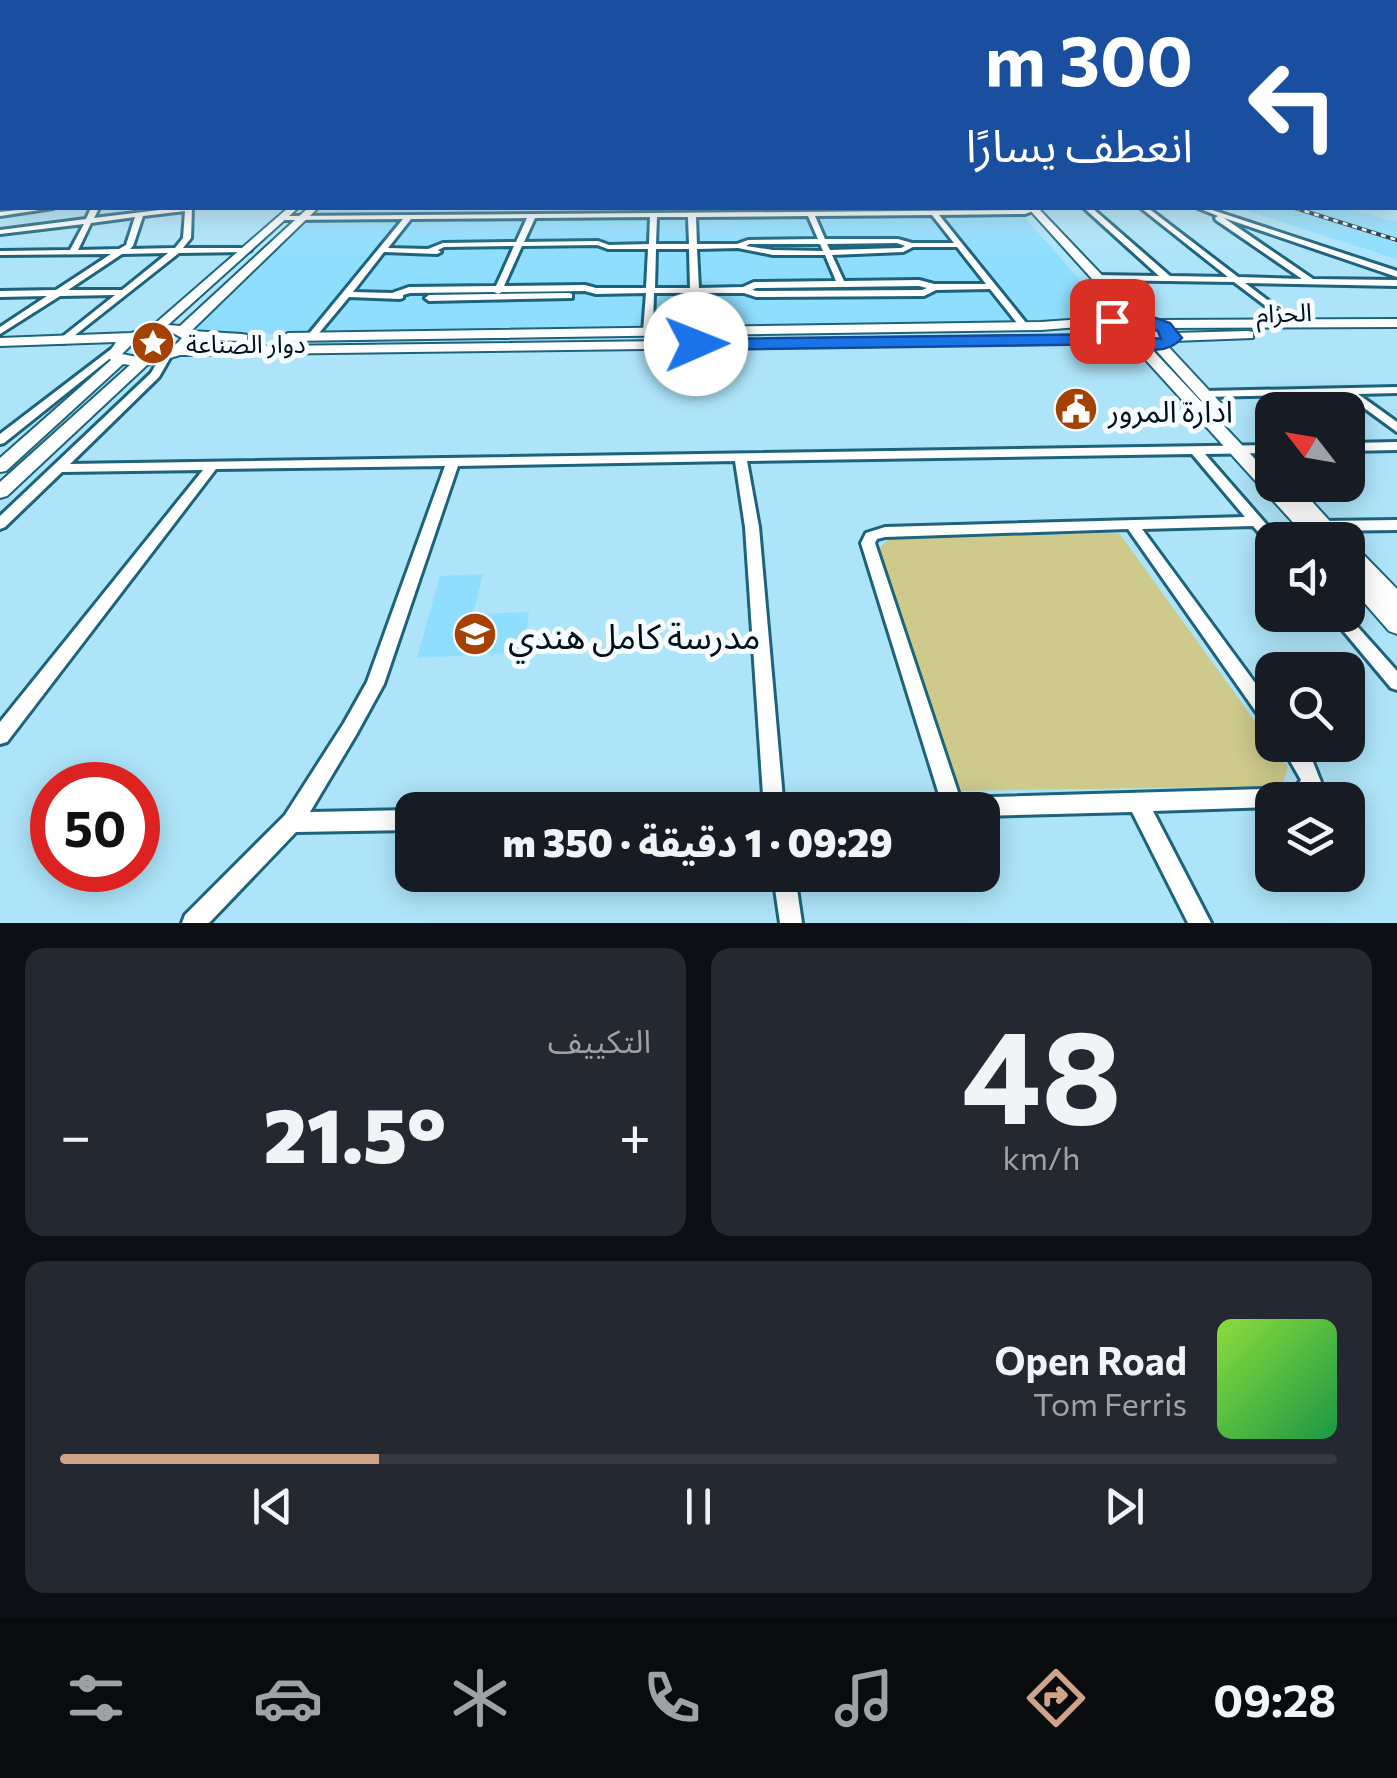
<!DOCTYPE html>
<html lang="ar">
<head>
<meta charset="utf-8">
<style>
	:root { --surface:#171b24; --page:#242831; --text:#f1f3f6; --muted:#9ea1a6; --line:#363941; --accent:#cfa388 }
	body { margin:0; font-family:Commissioner,"Noto Sans Arabic",sans-serif; background:var(--page); color:var(--text); direction:rtl; height:100vh; display:flex; flex-direction:column; font-size:38px; white-space:nowrap }
	* { box-sizing:border-box; margin:0 }
	p { font-size:32px; color:var(--muted) }
	.icon { flex:none; width:55px; height:55px; fill:none; stroke:currentColor; stroke-width:2; stroke-linecap:round; stroke-linejoin:round }
	.map { position:relative; height:923px; overflow:hidden; direction:ltr }
	.panel { display:flex; flex-direction:column; gap:25px; padding:25px; background:#0d0f14; flex:1 }
	.panel>* { flex:none }
	.guide { position:absolute; left:0px; top:0px; width:1398px; height:210px; box-shadow:0 5px 25px #0003; direction:rtl; background:#1a4fa0; color:#fff; overflow:hidden }
	.needle { width:65px; rotate:301deg }
	.buttons { position:absolute; left:1255px; top:392px; display:grid; gap:20px }
	.buttons a { display:grid; place-items:center; width:110px; height:110px; border-radius:20px; background:var(--surface); box-shadow:0 5px 25px #0003; font-size:50px }
	.speed { position:absolute; left:30px; top:762px; display:flex; gap:20px; font-size:50px; font-weight:700; text-align:center }
	.speed>* { display:grid; place-content:center; width:130px; height:130px; border-radius:50%; background:var(--surface); box-shadow:0 5px 25px #0003; line-height:1 }
	.speed .limit { border:15px solid #d22; background:#fff; color:#111 }
	.pin { position:absolute; display:grid; place-items:center; width:85px; height:85px; color:#fff; margin:-42px; border-radius:20px; box-shadow:0 5px 15px #0006 }
	.me { position:absolute; width:110px; margin:-55px; rotate:89deg; stroke-linejoin:round; filter:drop-shadow(0 0 8px #0008) }
	.turn { display:flex; align-items:center; gap:35px; height:210px; padding:0 40px; font-size:45px }
	.turn .icon { width:130px; height:130px; stroke-width:2.5 }
	.turn b { display:block; font-size:70px; line-height:85px }
	.big { font-size:75px; font-weight:800; line-height:1.1 }
	.panel .widget { flex:1; display:flex; flex-direction:column; justify-content:center; gap:15px; min-width:0; padding:0 35px; border-radius:20px; background:var(--page) }
	.panel .dial { align-items:center; gap:0 }
	.dial b { font-size:130px; line-height:1 }
	.song { display:flex; align-items:center; gap:30px }
	.cover { width:120px; height:120px; border-radius:15px; background:linear-gradient(135deg,hsl(90 70% 55%),hsl(140 70% 35%)) }
	.played { height:10px; border-radius:5px; background:linear-gradient(90deg,var(--accent) 25%,var(--line) 25%) }
	.keys { display:flex; justify-content:space-around; direction:ltr }
	.heat { display:flex; justify-content:space-between; align-items:center; font-size:55px; direction:ltr }
	.panel .tiles { flex:1; display:grid; gap:25px; grid-template-columns:1fr 1fr }
	.widget:last-child { grid-column:span 2 }
	.trip { position:absolute; left:395px; top:792px; width:605px; height:100px; border-radius:20px; background:var(--surface); box-shadow:0 5px 25px #0003; font-weight:800; line-height:100px; text-align:center; direction:rtl }
	.dock { display:flex; height:160px; justify-content:space-around; align-items:center; background:#090b0e; color:var(--muted) }
	.dock .icon { width:70px; height:70px }
	.dock .on { color:var(--accent) }
	.dock b { font-size:45px; color:var(--text) }
	.map>svg:first-child { display:block }
	.built { fill:#90defd }
	.green { fill:#ceca8c }
	.lines { fill:none; stroke-linecap:round; stroke-linejoin:round }
	.street-casing { stroke:#1c637b; stroke-width:6 }
	.secondary-casing { stroke:#1c637b; stroke-width:4 }
	.highway-casing { stroke:#1c637b; stroke-width:30 }
	.street { fill:#fff; fill-rule:evenodd }
	.secondary { fill:#fff; fill-rule:evenodd }
	.highway { stroke:#fff; stroke-width:25 }
	.rail-casing { stroke:#1a303c; stroke-width:4 }
	.rail { stroke:#f6fcff; stroke-width:2.5; stroke-dasharray:5; stroke-linecap:butt }
	.route { fill:#1a73e8; stroke:#114b97; stroke-width:2.5 }
	.labels { text-anchor:middle; dominant-baseline:central; stroke-width:10; stroke-linejoin:round; paint-order:stroke }
	.far-street-label { font-size:25px; fill:#00111b; stroke:#f6fcff }
	.far-poi-label { font-size:25px; fill:#00111b; stroke:#f6fcff; text-anchor:start }
	.poi-label { font-size:30px; fill:#00111b; stroke:#f6fcff; text-anchor:start }
	.near-poi-label { font-size:35px; fill:#00111b; stroke:#f6fcff; text-anchor:start }
</style>
</head>
<body>
<div class="map">
<svg width="1397" height="923" viewBox="0 0 1397 923">
	<rect width="100%" height="100%" fill="#aee4f9"/>
	<path class="built" d="M1238 208H1345L1397 222V259Z
		M1022 214 1105 309 1104 315 1044 322 236 334 203 333 195 328 309 220Z
		M483 574 473 614 529 612 523 652 417 658 440 576Z"/>
	<path class="green" d="M1119 533 1288 767 1282 786 952 791 877 550 889 539Z"/>
	<g class="lines">
		<g class="street-casing">
			<path id="street" d="M1395 125H1397V129H1395Z
				M1395 174 1397 175V179L1395 178Z
				M0 176 2 177V182L0 181Z
				M36 208H53L0 216V212Z
				M91 208H99L94 218 176 208H192L191 238 183 248H247L251 250 247 252 179 253 65 343H59L57 341 115 295 60 296 0 334V327L47 296 0 297V291L56 290 111 254 0 255V251L70 250 84 224 0 234V230L86 219ZM185 211 183 238 175 248 130 249 133 246 143 216ZM135 217 126 245 119 249 78 250 91 223ZM168 253 122 290H68L122 254Z
				M1032 208 1038 209 1025 214 939 215 1027 324V328H1021L990 289 936 290 924 296 756 297 744 293H699L702 344 697 347 692 344 691 293H654L653 332 648 335 643 332 646 293 596 294 585 291 502 292 498 294 494 292 410 293 403 295V298L400 299 349 297 314 339H308V335L403 219 286 220 282 218 286 216 1024 210ZM932 215 954 243H912L898 239H825L815 216ZM808 216 818 239 748 240 737 244H697L696 217ZM650 217 649 244 609 245 598 241 524 242 535 218ZM657 217H688L689 244H656ZM527 218 516 242 443 243 428 249 388 248 411 219ZM897 243 905 246 901 248 830 250 827 244ZM749 244H820L823 251 773 250 746 246ZM597 245 608 249H648L646 288H596L585 285 504 286 522 246ZM514 246 496 286 409 287 392 293 353 292 384 252 437 254 441 252 438 250 444 247ZM913 247H957L986 284H934L919 280 844 281 832 255 903 252ZM738 248 773 255H825L836 281 754 282 743 287 699 288 697 249ZM656 249H689L690 288H655ZM919 286 927 288 922 290 757 291 752 290 756 288Z
				M1084 208H1092L1170 276 1228 277 1141 208H1148L1238 277 1302 279 1216 220 1215 218 1218 216 1198 208H1206L1397 271V277L1224 218 1313 279 1397 280V286L1245 283 1295 321V325L1292 326 1234 282 1097 280 1094 279V275L1159 276Z
				M569 293 572 294V298L429 301 425 298 429 295Z
				M114 347 119 350 118 352 4 443 0 444V434Z
				M166 353 171 356 159 377 70 464 1272 445V453L1205 454 1280 540H1272V545L1268 543 1253 526 1142 529 1272 706V728L1266 726 1128 529 885 537 877 539 875 543 960 798 1295 788 1301 780 1281 745H1301L1313 762 1321 782 1310 800H1272V807L1153 811 1211 923H1188L1132 812 982 816V810H866L869 803 876 800 940 798 861 543 866 533 885 527 1245 517 1192 454 747 461 759 527 784 810H764L745 527 735 461 458 466 384 684 356 735 310 812 412 810V830L296 832 209 923H182L185 915 285 815 344 723 367 682 445 466 216 469 7 742 0 744V722L203 470 62 472 5 527 0 529V516L151 373 162 354Z
				M1397 387V393L1358 394 1397 422V432L1345 394 1204 397 1198 394 1204 391Z
				M1397 442V450L1348 451V443Z
				M1397 520V530L1324 531 1319 529 1317 526 1319 523 1324 521Z
				M1330 615H1347L1397 671V690L1391 688Z
				M773 875H795L802 923H780Z"/>
		</g>
		<g class="secondary-casing">
			<path id="secondary" d="M2 193V202L0 203V194Z
				M288 208H298L168 325 180 326 308 208H318L191 331 242 334 247 335V341L194 340 191 347 1124 335 1131 339 1124 343 180 355 147 365 7 496 0 498V482L130 365 123 364 6 471 0 472V458L111 360 107 356 116 342 0 346V338L131 333 150 328ZM173 333 182 338C167 356 145 360 122 354L135 341Z
				M1028 208H1038L1140 315V321H1130Z
				M1112 317 1119 321 1117 324 1041 330 288 341 281 337 288 333 1041 322Z
				M1397 319V327L1158 328 1151 324 1158 320Z
				M1248 331 1253 332V338L1173 341 1166 337 1173 333Z
				M1139 340 1144 341 1272 477V485H1297L1347 540H1309L1134 347 1132 344Z
				M1159 341 1164 342 1231 414 1233 417 1231 420H1219L1154 348 1152 345Z
				M1348 544 1355 546 1397 589V634L1389 631 1348 584Z"/>
		</g>
		<g class="highway-casing">
			<path id="highway" d="M0 152 2 151"/>
		</g>
		<use href="#street" class="street"/>
		<use href="#secondary" class="secondary"/>
		<use href="#highway" class="highway"/>
		<g class="rail-casing">
			<path id="rail" d="M1295 208 1397 240"/>
		</g>
		<use href="#rail" class="rail"/>
	</g>
	<linearGradient id="sky" x2="0" y2="1"><stop stop-color="#aeaee0"/><stop offset="0.48" stop-color="#dbf3fc"/><stop offset="1" stop-color="#dbf3fc" stop-opacity="0"/></linearGradient>
	<rect width="1397" height="250" fill="url(#sky)"/>
	<path class="route" d="M1147 315 1170 323 1182 338C1166 356 1145 349 1124 344L696 350 687 344 696 339 1124 334 1161 339 1158 331C1141 324 1117 331 1104 321L1112 316Z"/>
	<defs>
		<g id="sight-disc" transform="scale(2.25)"><circle r="9.5" fill="#a54202" stroke="#f6fcff"/><path d="M0-6L1.8-2.2L6-1.7L2.9 1.2L3.7 5.4L0 3.3L-3.7 5.4L-2.9 1.2L-6-1.7L-1.8-2.2Z" fill="#fff"/></g>
		<g id="civic-disc" transform="scale(2.25)"><circle r="9.5" fill="#a54202" stroke="#f6fcff"/><path d="M-.6-6.5H3V-4.5H.6V-3L4-1V1h2V6H-6V1h2V-1L-.6-3ZM-1.2 2.5V6h2.4V2.5Z" fill="#fff"/></g>
		<g id="school-disc" transform="scale(2.25)"><circle r="9.5" fill="#a54202" stroke="#f6fcff"/><path d="M0-5L7-2L0 1L-7-2ZM-4 1L0 2.5L4 1V4Q0 6-4 4Z" fill="#fff"/></g>
	</defs>
	<g fill-rule="evenodd">
		<use href="#sight-disc" x="153" y="343"/>
		<use href="#civic-disc" x="1076" y="409"/>
		<use href="#school-disc" x="475" y="634"/>
	</g>
	<g class="labels">
		<g class="far-street-label">
			<text transform="translate(1284 312) rotate(-2)">الحزام</text>
		</g>
		<g class="far-poi-label">
			<text x="186" y="343">دوار الصناعة</text>
		</g>
		<g class="poi-label">
			<text x="1108" y="409">ادارة المرور</text>
		</g>
		<g class="near-poi-label">
			<text x="508" y="634">مدرسة كامل هندي</text>
		</g>
	</g>
</svg>
<div class="buttons">
<a><svg class="needle" viewBox="-14 -14 28 28"><path d="M0-13l5 13h-10z" fill="#e53935"/><path d="M0 13l5-13h-10z" fill="#9ea1a6"/></svg></a>
<a><svg class="icon" aria-label="sound" viewBox="0 0 24 24"><path d="M4 9h4l5-4v14l-5-4H4zM17 9q2 3 0 6"/></svg></a>
<a><svg class="icon" aria-label="search" viewBox="0 0 24 24"><circle cx="10" cy="10" r="6"/><path d="M15 15l6 6"/></svg></a>
<a><svg class="icon" aria-label="layers" viewBox="0 0 24 24"><path d="M12 4l9 5-9 5-9-5zM3 14l9 5 9-5"/></svg></a>
</div>
<div class="speed"><div class="limit">50</div></div>
<div class="pin" style="left:1112px;top:321px;background:#d93025"><svg class="icon" aria-label="arrive" viewBox="0 0 24 24"><path d="M6 21V4h12l-3 4 3 4H6"/></svg></div>
<svg class="me" style="left:696px;top:344px" viewBox="-20 -20 40 40"><circle r="19" fill="#fff"/><path d="M0-13L10 11 0 6-10 11z" fill="#1a73e8"/></svg>
<div class="trip">09:29 · 1 دقيقة · 350 m</div>
<div class="guide">
<div class="turn"><svg class="icon" aria-label="left" viewBox="0 0 24 24"><path d="M17 20v-9H6M10 6l-5 5 5 5"/></svg><div><b>300 m</b>انعطف يسارًا</div></div>
</div>
</div>
<section class="panel">
<div class="tiles">
<div class="widget dial"><b>48</b><p>km/h</p></div>
<div class="widget"><p>التكييف</p>
<div class="heat"><a>−</a><b class="big">21.5°</b><a>+</a></div>
</div>
<div class="widget">
<div class="song"><i class="cover"></i><div><b>Open Road</b><p>Tom Ferris</p></div></div>
<div class="played"></div>
<div class="keys"><svg class="icon" aria-label="previous" viewBox="0 0 24 24"><path d="M18 5L8 12l10 7zM5 5v14"/></svg><svg class="icon" aria-label="pause" viewBox="0 0 24 24"><path d="M8 5v14M16 5v14"/></svg><svg class="icon" aria-label="next" viewBox="0 0 24 24"><path d="M6 5l10 7-10 7zM19 5v14"/></svg></div>
</div>
</div>
</section>
<nav class="dock">
<b>09:28</b>
<svg class="icon on" aria-label="directions" viewBox="0 0 24 24"><path d="M12 3l9 9-9 9-9-9zM9 14v-3h6M13 9l2 2-2 2"/></svg>
<svg class="icon" aria-label="music" viewBox="0 0 24 24"><path d="M9 18V5l10-2v13"/><circle cx="6" cy="18" r="3"/><circle cx="16" cy="16" r="3"/></svg>
<svg class="icon" aria-label="phone" viewBox="0 0 24 24"><path d="M5 4h4l2 5-3 2q2 4 5 5l2-3 5 2v4C11 20 4 13 5 4z"/></svg>
<svg class="icon" aria-label="climate" viewBox="0 0 24 24"><path d="M12 3v18M4 7l16 10M4 17L20 7"/></svg>
<svg class="icon" aria-label="car" viewBox="0 0 24 24"><path d="M5 17H2v-5l4-1 3-4h7l3 4 3 1v5h-3M9 17h6M6 11h13"/><circle cx="7" cy="17" r="2"/><circle cx="17" cy="17" r="2"/></svg>
<svg class="icon" aria-label="filters" viewBox="0 0 24 24"><path d="M4 7h16M4 17h16"/><circle cx="9" cy="7" r="2"/><circle cx="15" cy="17" r="2"/></svg>
</nav>
</body>
</html>
